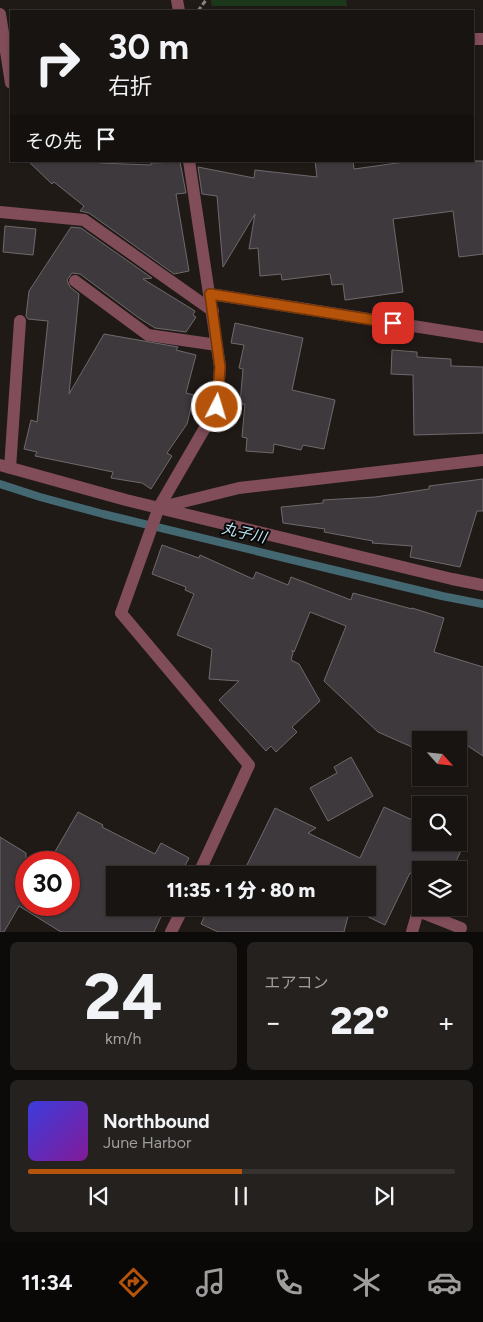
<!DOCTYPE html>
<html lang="ja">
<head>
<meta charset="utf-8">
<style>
	:root { --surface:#181411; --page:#25211f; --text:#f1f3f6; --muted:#9f9e9f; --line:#363331; --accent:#b45309 }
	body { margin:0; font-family:Figtree,"Noto Sans JP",sans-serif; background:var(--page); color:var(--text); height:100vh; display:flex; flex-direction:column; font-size:19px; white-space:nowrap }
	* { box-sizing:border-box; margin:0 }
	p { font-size:16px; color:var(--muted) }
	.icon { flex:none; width:28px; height:28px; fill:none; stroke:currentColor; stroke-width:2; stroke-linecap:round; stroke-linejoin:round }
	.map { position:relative; height:932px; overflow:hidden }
	.side { display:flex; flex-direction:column; gap:10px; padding:10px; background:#0d0b09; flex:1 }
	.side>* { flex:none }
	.banner { position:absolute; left:10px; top:10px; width:464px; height:152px; border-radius:0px; box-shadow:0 1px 4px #0004,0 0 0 1px var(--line); background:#181411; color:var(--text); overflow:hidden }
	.needle { width:32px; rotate:117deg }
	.controls { position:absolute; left:412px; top:731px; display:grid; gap:10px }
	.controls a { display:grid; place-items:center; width:55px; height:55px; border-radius:0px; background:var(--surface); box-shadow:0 1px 4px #0004,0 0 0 1px var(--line); font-size:25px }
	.speed { position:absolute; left:15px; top:851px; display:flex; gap:10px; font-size:25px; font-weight:700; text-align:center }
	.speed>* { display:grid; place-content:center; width:65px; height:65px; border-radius:50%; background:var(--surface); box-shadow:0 1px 4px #0004,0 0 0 1px var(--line); line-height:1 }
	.speed .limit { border:8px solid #d22; background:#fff; color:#111 }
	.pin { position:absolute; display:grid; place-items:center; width:42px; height:42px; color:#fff; margin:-21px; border-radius:10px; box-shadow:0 2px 8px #0006 }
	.me { position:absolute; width:55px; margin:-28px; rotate:5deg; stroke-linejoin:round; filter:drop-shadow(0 0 4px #0008) }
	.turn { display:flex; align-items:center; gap:18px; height:105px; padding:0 15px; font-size:22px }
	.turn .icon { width:65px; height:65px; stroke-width:2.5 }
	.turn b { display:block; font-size:35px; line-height:42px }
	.then { display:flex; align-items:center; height:48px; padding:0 15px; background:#0003; gap:10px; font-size:19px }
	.big { font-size:38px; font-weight:800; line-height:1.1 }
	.side .widget { flex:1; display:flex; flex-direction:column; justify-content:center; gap:8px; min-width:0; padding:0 18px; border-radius:8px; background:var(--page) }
	.side .dial { align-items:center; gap:0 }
	.dial b { font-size:65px; line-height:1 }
	.song { display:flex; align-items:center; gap:15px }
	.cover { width:60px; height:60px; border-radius:8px; background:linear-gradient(135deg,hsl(240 70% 55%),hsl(290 70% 35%)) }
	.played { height:5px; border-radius:2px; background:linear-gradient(90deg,var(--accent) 50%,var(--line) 50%) }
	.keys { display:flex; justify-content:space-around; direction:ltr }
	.heat { display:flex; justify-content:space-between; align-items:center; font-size:28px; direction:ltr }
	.side .tiles { flex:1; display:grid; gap:10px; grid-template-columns:1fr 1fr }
	.widget:last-child { grid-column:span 2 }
	.trip { position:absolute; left:106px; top:866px; width:270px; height:50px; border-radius:0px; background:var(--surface); box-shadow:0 1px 4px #0004,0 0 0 1px var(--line); font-weight:800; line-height:50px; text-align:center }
	.tab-bar { display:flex; height:80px; justify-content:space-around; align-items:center; background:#0a0807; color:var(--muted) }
	.tab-bar .icon { width:35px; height:35px }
	.tab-bar .active { color:var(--accent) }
	.tab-bar b { font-size:22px; color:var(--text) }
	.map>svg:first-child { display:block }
	.green { fill:#1b391a }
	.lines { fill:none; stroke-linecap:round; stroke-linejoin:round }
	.stream { stroke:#446872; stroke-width:8 }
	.building { fill:#3e393d; stroke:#6f696d }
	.path { stroke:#8a8583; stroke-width:3; stroke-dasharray:5 2.5; stroke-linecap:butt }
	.minor { stroke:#804d59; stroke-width:12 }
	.route-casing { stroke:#753606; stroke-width:12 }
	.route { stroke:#b45309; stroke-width:9 }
	.labels { text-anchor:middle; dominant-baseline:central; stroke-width:4; stroke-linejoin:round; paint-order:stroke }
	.water-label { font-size:15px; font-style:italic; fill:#bce7f9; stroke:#080605 }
</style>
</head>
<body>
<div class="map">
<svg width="483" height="932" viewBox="0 0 483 932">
	<rect width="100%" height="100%" fill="#201a17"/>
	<path class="green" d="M211 0H346L347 6H212Z"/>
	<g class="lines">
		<path class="stream" d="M0 484 40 497 103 514 442 596 483 604"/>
	</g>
	<path class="building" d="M28 161H100V163L151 165V163L180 162 186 193 176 194 189 271 174 274 89 213 80 211 84 206 54 182 52 184Z
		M315 161H353L354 169 412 161H483V254L459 257 453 211 393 219 403 292 345 300 343 284 332 285 330 274 282 280 281 274 260 276 258 248 249 249 255 214 223 267 217 196 202 194 198 167 254 178 255 170 317 177Z
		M5 226 36 229 33 255 3 252Z
		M71 227 81 228 152 278 143 279 195 311 193 315 196 317 186 332 155 328 139 318 80 274 72 273 67 280 70 287 79 294 69 394 104 334 178 347 176 350 196 355 186 393 194 395 187 424 167 453 172 456 151 489 142 483 111 478 113 472 35 456 37 452 24 449 31 420 37 422 48 321 28 319 26 316 29 291Z
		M235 323 303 338 292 390 335 400 324 449 303 445 301 450 274 444 273 453 246 451 247 438 242 437 245 404H240L243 369 239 368 244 345 231 343Z
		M392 350 417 352V357L451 359V366L483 367V433L414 435 413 375 391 374Z
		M483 479V511H477L460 567 410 557 412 546 372 543 373 541 324 532 325 529 283 523 281 507 323 503V500L375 497 429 489V486Z
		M162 545 199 558 200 555 253 579 256 572 288 585 291 577 351 600 353 593 412 609V608L444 618 434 652 483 667V756L459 740H421V751L378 732 324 681 346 626 310 612 294 652 292 650 293 653 291 660 299 664 320 701 292 727 297 732 276 752 271 746 266 751 219 700 239 681 209 679 212 649 177 635 194 594 185 590 186 587 152 574Z
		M351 757 373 796 328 821 310 788 337 773 334 767Z
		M384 807 421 824V842H465L452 870H421V879L410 873 385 925 350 908 344 932H218L201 924 208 908H368V875H233L235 872 242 875 275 808 316 828 308 833 360 858Z
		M78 812 103 825 102 827 155 854 161 843 189 858 180 875H115V908H165L154 932H61L19 906 4 932H0V837L26 853V905H69V862H49Z"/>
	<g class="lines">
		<path class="path" d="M198 11 206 0"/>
		<path class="minor" d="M177 0 179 11
			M0 14 11 83
			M472 39H483
			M189 161 220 367 217 407 159 507 121 613 249 765 198 875
			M0 212 84 220 213 311
			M75 281 148 335 217 345
			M210 294 483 337
			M0 465 126 500 452 579 483 585
			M10 468 20 321
			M162 507 239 488 483 460
			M171 932 183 908
			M412 932 418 911 461 928"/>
	</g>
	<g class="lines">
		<g class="route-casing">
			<path id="route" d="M217 407 220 367 210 294 393 323"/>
		</g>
		<use href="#route" class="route"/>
	</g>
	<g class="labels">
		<g class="water-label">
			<text transform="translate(244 533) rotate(13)">丸子川</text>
		</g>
	</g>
</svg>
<div class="controls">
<a><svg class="needle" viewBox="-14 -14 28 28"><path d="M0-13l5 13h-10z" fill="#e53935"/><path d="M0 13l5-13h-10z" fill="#9f9e9f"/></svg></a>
<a><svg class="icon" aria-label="search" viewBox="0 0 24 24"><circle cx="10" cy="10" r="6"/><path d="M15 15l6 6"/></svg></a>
<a><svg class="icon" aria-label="layers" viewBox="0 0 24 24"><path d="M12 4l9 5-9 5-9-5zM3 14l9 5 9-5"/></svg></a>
</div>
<div class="speed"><div class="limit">30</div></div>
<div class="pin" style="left:393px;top:323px;background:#d93025"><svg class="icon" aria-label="arrive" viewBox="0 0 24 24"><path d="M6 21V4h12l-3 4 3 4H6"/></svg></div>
<svg class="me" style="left:217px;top:407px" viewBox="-20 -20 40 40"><circle r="17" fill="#b45309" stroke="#fff" stroke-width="3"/><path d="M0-11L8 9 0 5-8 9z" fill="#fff"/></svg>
<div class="trip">11:35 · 1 分 · 80 m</div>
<div class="banner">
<div class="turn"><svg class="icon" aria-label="right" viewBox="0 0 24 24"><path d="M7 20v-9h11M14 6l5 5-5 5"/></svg><div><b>30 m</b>右折</div></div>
<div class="then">その先<svg class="icon" aria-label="arrive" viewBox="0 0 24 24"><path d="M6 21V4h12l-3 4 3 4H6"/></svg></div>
</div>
</div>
<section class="side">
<div class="tiles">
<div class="widget dial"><b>24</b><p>km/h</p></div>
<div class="widget"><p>エアコン</p>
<div class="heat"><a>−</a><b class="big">22°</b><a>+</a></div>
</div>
<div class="widget">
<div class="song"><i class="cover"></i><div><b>Northbound</b><p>June Harbor</p></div></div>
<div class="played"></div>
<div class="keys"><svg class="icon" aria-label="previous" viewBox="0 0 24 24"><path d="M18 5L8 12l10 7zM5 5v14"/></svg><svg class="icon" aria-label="pause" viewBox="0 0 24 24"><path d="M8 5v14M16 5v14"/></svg><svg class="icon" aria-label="next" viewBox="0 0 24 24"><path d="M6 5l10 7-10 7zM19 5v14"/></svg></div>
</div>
</div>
</section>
<nav class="tab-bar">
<b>11:34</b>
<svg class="icon active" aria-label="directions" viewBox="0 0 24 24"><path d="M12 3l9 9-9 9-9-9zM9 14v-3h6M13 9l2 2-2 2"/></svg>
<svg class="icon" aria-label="music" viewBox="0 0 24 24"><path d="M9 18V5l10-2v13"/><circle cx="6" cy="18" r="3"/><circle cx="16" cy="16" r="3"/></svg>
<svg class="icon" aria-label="phone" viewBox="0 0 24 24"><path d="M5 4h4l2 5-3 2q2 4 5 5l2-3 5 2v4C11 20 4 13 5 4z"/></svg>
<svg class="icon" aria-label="climate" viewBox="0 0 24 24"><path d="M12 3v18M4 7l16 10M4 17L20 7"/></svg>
<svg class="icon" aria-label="car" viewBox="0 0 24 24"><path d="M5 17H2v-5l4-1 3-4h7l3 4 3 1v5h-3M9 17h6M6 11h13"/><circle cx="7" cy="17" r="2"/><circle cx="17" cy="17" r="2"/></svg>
</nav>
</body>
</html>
